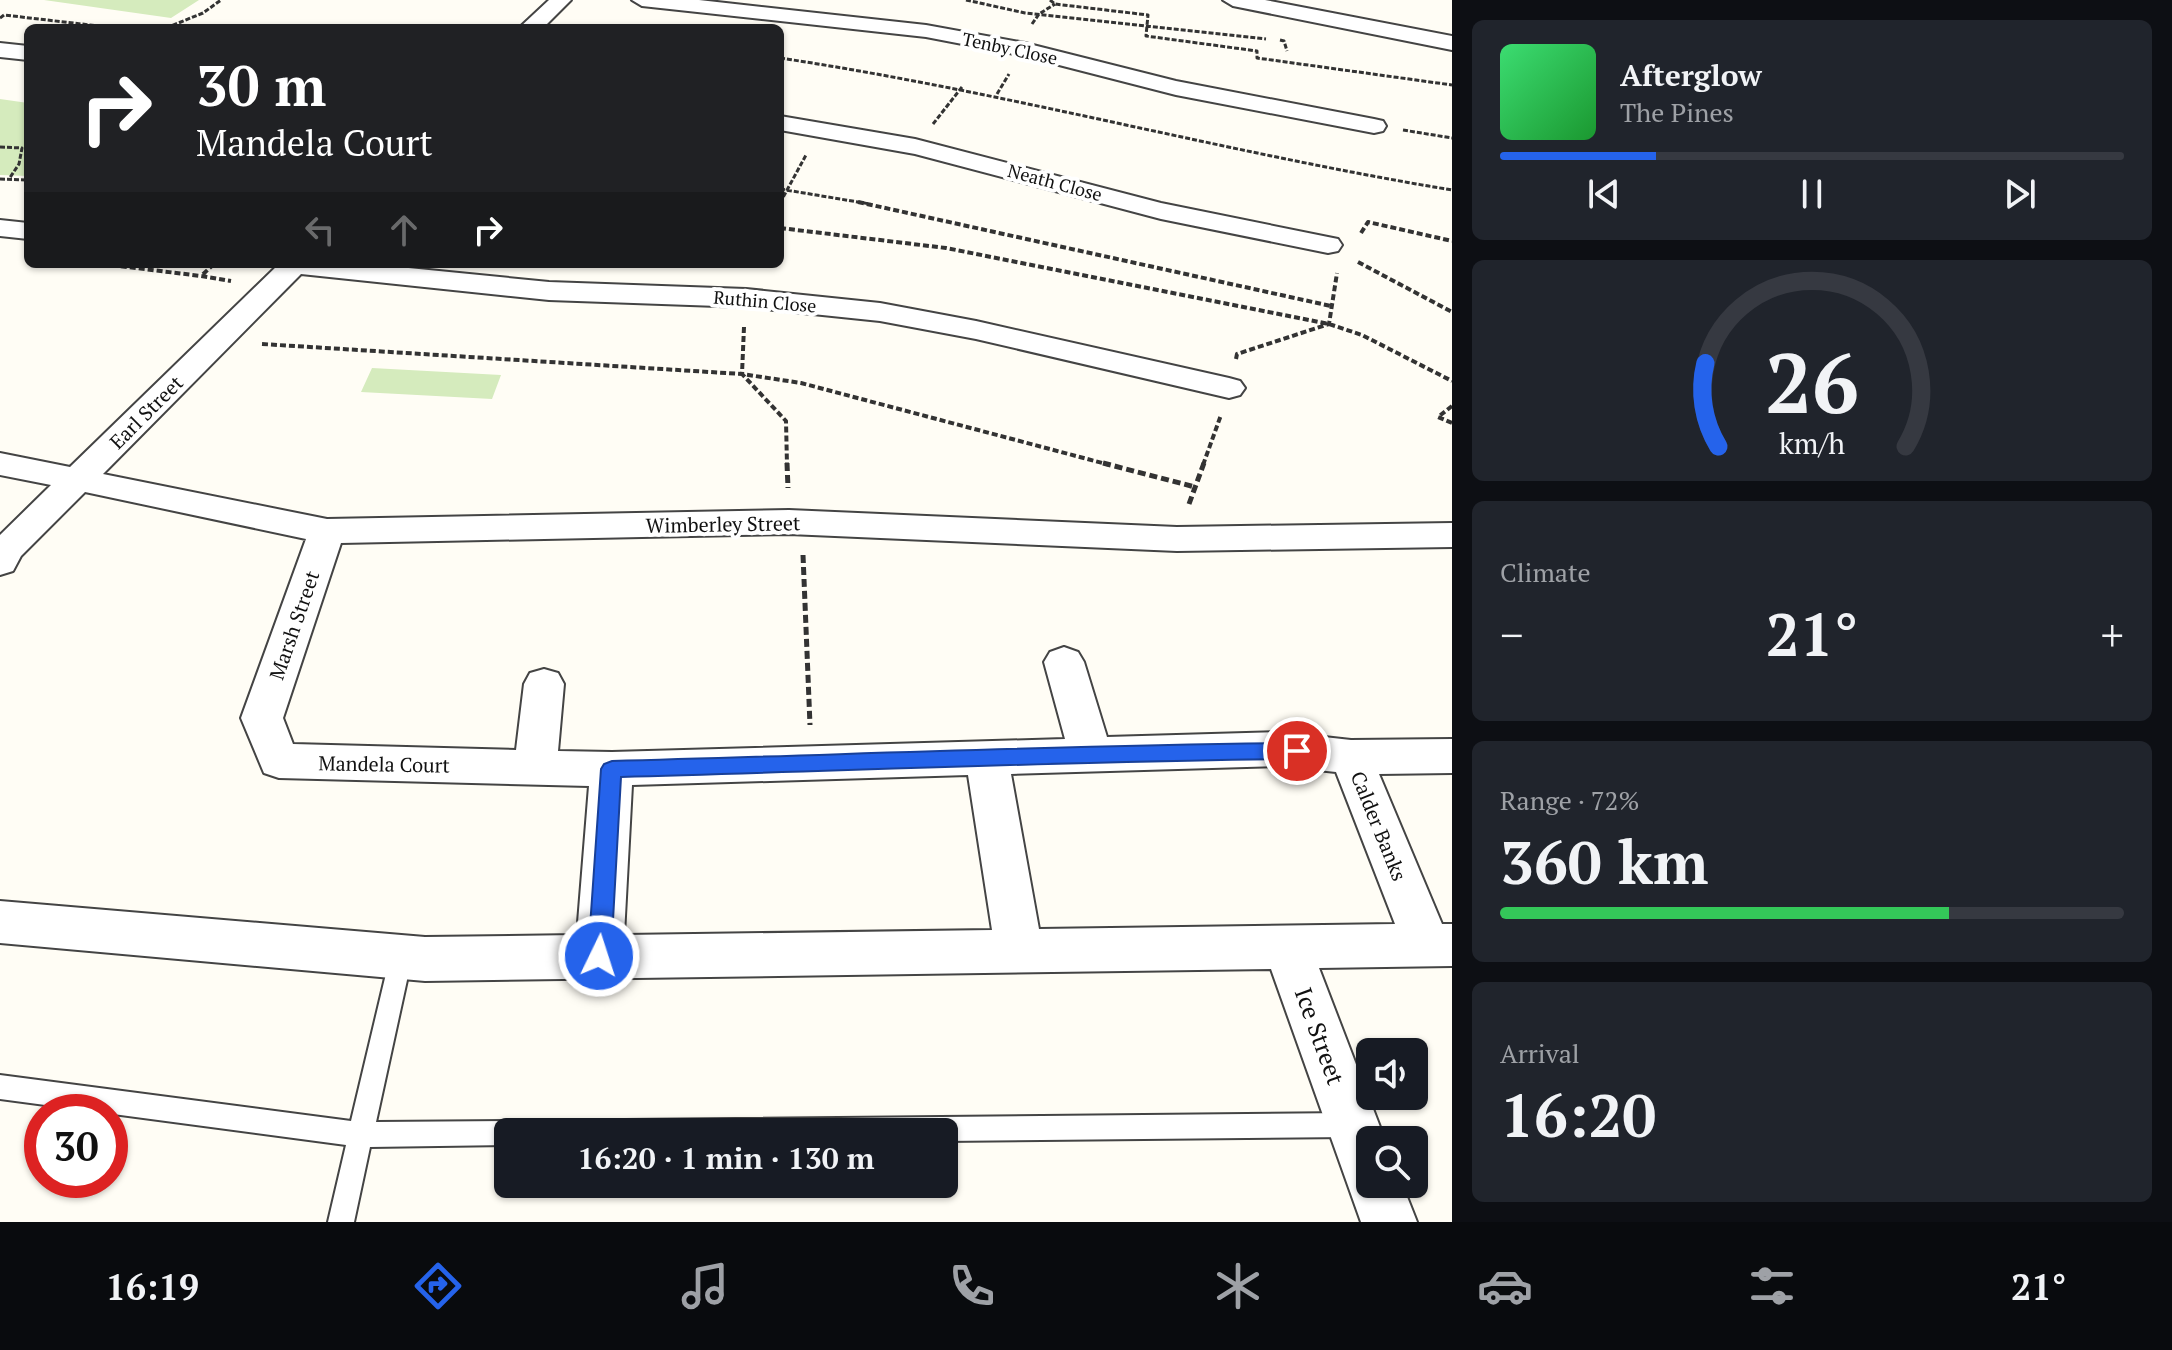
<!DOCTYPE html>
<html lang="en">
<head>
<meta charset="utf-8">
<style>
	:root { --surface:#171b24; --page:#20242c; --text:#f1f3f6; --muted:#9ea1a6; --line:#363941; --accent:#2563eb }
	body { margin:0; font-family:"PT Serif",serif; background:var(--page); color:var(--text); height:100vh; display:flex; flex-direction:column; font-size:30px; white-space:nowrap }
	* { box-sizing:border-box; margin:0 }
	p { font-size:26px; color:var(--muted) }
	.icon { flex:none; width:44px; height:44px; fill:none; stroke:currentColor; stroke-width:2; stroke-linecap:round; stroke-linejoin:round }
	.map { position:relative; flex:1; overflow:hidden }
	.panel { display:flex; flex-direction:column; gap:20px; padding:20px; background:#0d0f14; width:720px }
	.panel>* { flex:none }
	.banner { position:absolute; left:24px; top:24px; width:760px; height:244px; border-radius:12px; box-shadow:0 2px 6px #0004; background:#202124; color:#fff; overflow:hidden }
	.buttons { position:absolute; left:1356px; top:1038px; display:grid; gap:16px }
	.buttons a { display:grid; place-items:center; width:72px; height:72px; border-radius:12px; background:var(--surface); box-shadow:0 2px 6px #0004; font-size:40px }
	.speed { position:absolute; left:24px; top:1094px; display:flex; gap:16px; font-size:40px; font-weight:700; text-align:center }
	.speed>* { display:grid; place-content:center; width:104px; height:104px; border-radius:50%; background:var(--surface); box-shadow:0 2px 6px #0004; line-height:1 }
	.speed .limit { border:12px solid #d22; background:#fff; color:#111 }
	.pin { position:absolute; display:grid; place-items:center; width:68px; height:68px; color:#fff; margin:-34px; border:4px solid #fff; border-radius:50%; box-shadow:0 2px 8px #0007 }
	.me { position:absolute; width:88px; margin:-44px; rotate:4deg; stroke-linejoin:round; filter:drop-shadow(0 0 6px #0008) }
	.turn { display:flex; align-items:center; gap:28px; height:168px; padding:0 40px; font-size:36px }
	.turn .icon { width:104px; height:104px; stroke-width:2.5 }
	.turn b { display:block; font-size:56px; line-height:68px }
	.lanes { display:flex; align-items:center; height:76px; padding:0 40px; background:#0003; justify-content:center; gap:40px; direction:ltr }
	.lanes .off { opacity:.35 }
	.big { font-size:60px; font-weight:700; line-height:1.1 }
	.panel .card { flex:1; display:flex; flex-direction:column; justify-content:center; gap:12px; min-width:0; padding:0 28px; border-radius:12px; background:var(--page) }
	.panel .dial { align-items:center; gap:0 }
	.dial svg { height:208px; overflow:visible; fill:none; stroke:var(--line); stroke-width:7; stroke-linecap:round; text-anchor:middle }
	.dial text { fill:var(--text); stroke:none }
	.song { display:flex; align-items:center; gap:24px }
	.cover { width:96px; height:96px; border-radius:12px; background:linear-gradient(135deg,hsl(140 70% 55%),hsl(130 70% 35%)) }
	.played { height:8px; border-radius:4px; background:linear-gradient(90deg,var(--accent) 25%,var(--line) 25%) }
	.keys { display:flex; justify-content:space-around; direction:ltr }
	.heat { display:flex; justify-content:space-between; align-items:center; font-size:44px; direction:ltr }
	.charge { height:12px; border-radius:6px; background:linear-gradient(90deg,#34c759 72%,var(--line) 0) }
	.trip { position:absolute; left:494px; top:1118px; width:464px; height:80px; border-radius:12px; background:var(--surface); box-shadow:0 2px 6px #0004; font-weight:700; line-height:80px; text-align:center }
	.tab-bar { display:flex; height:128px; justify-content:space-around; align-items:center; background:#090b0e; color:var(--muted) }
	.tab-bar .icon { width:56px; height:56px }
	.tab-bar .active { color:var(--accent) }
	.tab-bar b { font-size:36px; color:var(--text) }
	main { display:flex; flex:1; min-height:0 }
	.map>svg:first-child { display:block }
	.green { fill:#d5ebbd }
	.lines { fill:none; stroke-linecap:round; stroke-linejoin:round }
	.lane-casing { stroke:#444; stroke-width:4 }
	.street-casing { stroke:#444; stroke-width:4 }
	.path-far2 { stroke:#333; stroke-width:3; stroke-dasharray:5 2; stroke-linecap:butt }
	.path-far1 { stroke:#333; stroke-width:4; stroke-dasharray:6 3; stroke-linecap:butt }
	.path { stroke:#333; stroke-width:5; stroke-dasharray:8 4; stroke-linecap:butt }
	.lane { fill:#fff; fill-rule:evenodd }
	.street { fill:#fff; fill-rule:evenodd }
	.route { fill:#2563eb; stroke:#184099; stroke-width:2 }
	.labels { text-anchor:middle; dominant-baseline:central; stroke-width:8; stroke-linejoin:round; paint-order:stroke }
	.far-street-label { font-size:18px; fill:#111; stroke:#fff }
	.street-label { font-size:20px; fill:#111; stroke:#fff }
	.near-street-label { font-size:24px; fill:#111; stroke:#fff }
</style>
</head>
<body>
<main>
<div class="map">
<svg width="1452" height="1222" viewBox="0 0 1452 1222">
	<rect width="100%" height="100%" fill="#fffdf5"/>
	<path class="green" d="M44 0H199L171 18Z
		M0 99 28 103V176L0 175Z
		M372 368 501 375 492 399 361 392Z"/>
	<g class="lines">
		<g class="lane-casing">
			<path id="lane" d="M401 947 409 950 412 957 376 1122 508 1121 517 1124 520 1132H508V1145L370 1147 354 1222H328L346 1145 0 1099V1075L351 1121 390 957 393 950Z
				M1350 1113 1359 1116 1362 1125 1359 1134 1350 1137 944 1141V1132H613L616 1123 625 1120Z"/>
		</g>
		<g class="street-casing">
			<path id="street" d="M549 0H571L543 28H519Z
				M632 0H699L926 25 1025 43 1176 81 1374 119 1383 121 1386 126 1383 131 1374 133 1176 95 1024 56 926 37 642 6Z
				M1223 0H1265L1452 36V50L1233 6Z
				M0 43 28 46V60L0 57Z
				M780 116 915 139 1161 203 1328 237 1338 239 1342 245 1338 251 1328 253 1161 219 915 154 780 130Z
				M0 220 28 223V239L0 236Z
				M279 264H368L549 282 746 289 880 303 976 321 1229 378 1240 381 1245 388 1240 395 1229 398 976 339 880 321 746 307 549 300 301 274 103 474 327 519 789 510 1177 527 1452 523V547L1177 551 789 534 341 543 283 718 293 744 516 750 524 684 530 673 544 669 558 673 564 684 558 751 612 752 1065 739 1044 662 1050 652 1064 647 1078 652 1084 662 1107 737 1279 732 1351 740 1452 739V773L1379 774 1442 924H1452V966L1319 968 1385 1140H1370V1184H1402L1417 1222H1361L1271 969 425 981 0 943V901L425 937 577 935 589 786 279 778 264 773 241 718 306 539 85 492 21 556 13 571 0 575V535L51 485 0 475V453L70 467ZM1279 766 1336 772 1395 924 1039 929 1011 774ZM968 775 992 930 624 935 632 785Z"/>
		</g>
		<path class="path-far2" d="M966 0 1025 13 1266 39
			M1050 0 1055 4 1148 15 1146 36 1257 51V58L1452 85
			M0 18 4 15 116 28
			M1032 24 1039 14 1055 4
			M166 28 203 13 221 0
			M1280 40 1284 41 1287 51
			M780 58C1006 92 1227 153 1452 190
			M997 94 1009 74
			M933 124 962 87
			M1403 130 1452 138
			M0 147 22 148 19 164 9 179
			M0 179 28 180
			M780 189 870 204
			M780 203 806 155"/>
		<path class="path-far1" d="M858 202 1331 306
			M780 228 946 248 1329 324 1362 335 1452 381
			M1361 233 1368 222 1452 241
			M1358 262 1452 312
			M103 264 201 276
			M214 264 201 276 231 281
			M744 327 742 374 786 421 787 465
			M262 344 742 374 801 383 1110 465
			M1236 359 1237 354 1329 324 1337 273
			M1452 406 1438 417 1452 423
			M1203 465 1221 415"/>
		<path class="path" d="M787 463 788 488
			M1103 463 1195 487
			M1189 504 1204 463
			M803 555 810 725"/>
		<use href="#lane" class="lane"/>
		<use href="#street" class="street"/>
	</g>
	<path class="route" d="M1297 743 1304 745 1307 751 1304 756 1297 759C1072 761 847 771 621 777L611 956 607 964 599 967 591 964 588 956 601 769 604 764 612 761C840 755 1069 745 1297 743Z"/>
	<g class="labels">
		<g class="far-street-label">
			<text transform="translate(1010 48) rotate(12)">Tenby Close</text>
			<text transform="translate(1055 182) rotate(15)">Neath Close</text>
			<text transform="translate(765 301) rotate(5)">Ruthin Close</text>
		</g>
		<g class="street-label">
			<text transform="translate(146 412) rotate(-45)">Earl Street</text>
			<text transform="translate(723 524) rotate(-1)">Wimberley Street</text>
			<text transform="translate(294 625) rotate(-71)">Marsh Street</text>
			<text transform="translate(384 764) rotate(1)">Mandela Court</text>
			<text transform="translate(1379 826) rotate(68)">Calder Banks</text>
		</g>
		<g class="near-street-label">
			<text transform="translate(1320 1036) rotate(70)">Ice Street</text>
		</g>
	</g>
</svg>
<div class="buttons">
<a><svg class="icon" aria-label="sound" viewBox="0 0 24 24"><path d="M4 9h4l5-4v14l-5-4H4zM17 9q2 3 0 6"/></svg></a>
<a><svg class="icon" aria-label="search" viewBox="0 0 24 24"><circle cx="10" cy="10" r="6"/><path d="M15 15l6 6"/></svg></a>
</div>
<div class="speed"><div class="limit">30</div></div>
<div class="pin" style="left:1297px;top:751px;background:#d93025"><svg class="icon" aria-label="arrive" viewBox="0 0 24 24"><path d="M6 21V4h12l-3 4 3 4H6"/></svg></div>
<svg class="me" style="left:599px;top:956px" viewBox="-20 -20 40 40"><circle r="17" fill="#2563eb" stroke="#fff" stroke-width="3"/><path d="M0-11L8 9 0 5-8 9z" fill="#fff"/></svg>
<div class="trip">16:20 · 1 min · 130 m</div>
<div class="banner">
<div class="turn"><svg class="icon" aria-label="right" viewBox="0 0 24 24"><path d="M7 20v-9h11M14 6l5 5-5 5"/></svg><div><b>30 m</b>Mandela Court</div></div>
<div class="lanes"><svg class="icon off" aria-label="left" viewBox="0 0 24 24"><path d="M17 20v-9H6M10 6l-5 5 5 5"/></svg><svg class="icon off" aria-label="ahead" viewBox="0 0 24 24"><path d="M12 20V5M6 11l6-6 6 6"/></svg><svg class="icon" aria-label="right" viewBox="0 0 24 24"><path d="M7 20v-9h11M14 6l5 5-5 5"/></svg></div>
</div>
</div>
<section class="panel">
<div class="card">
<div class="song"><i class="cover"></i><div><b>Afterglow</b><p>The Pines</p></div></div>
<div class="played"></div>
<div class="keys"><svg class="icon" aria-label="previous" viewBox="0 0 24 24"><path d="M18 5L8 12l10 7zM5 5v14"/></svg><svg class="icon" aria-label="pause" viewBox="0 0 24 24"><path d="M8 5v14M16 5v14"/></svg><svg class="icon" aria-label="next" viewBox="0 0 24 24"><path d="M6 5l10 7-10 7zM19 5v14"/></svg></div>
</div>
<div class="card dial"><svg viewBox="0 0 100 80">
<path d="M14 69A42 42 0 1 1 86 69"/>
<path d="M14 69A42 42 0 0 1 9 37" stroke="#2563eb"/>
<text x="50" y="56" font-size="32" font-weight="700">26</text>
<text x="50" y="72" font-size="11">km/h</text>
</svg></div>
<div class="card"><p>Climate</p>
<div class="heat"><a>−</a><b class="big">21°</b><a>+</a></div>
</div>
<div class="card"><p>Range · 72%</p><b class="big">360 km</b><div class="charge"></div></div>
<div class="card"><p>Arrival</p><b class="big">16:20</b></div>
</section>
</main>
<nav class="tab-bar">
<b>16:19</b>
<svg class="icon active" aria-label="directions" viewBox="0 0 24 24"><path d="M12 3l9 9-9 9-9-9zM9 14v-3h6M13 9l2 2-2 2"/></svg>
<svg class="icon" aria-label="music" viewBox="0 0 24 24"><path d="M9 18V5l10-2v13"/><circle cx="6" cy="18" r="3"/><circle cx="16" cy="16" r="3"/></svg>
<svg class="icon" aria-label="phone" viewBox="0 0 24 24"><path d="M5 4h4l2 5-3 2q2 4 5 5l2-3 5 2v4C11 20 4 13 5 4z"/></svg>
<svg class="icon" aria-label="climate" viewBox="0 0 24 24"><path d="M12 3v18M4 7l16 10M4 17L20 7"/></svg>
<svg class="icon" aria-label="car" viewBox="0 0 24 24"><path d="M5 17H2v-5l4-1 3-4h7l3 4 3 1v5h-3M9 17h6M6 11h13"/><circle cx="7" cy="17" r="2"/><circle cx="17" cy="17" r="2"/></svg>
<svg class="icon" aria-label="filters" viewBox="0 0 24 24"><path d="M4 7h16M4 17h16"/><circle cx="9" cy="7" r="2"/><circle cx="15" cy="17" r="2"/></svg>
<b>21°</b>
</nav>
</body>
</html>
